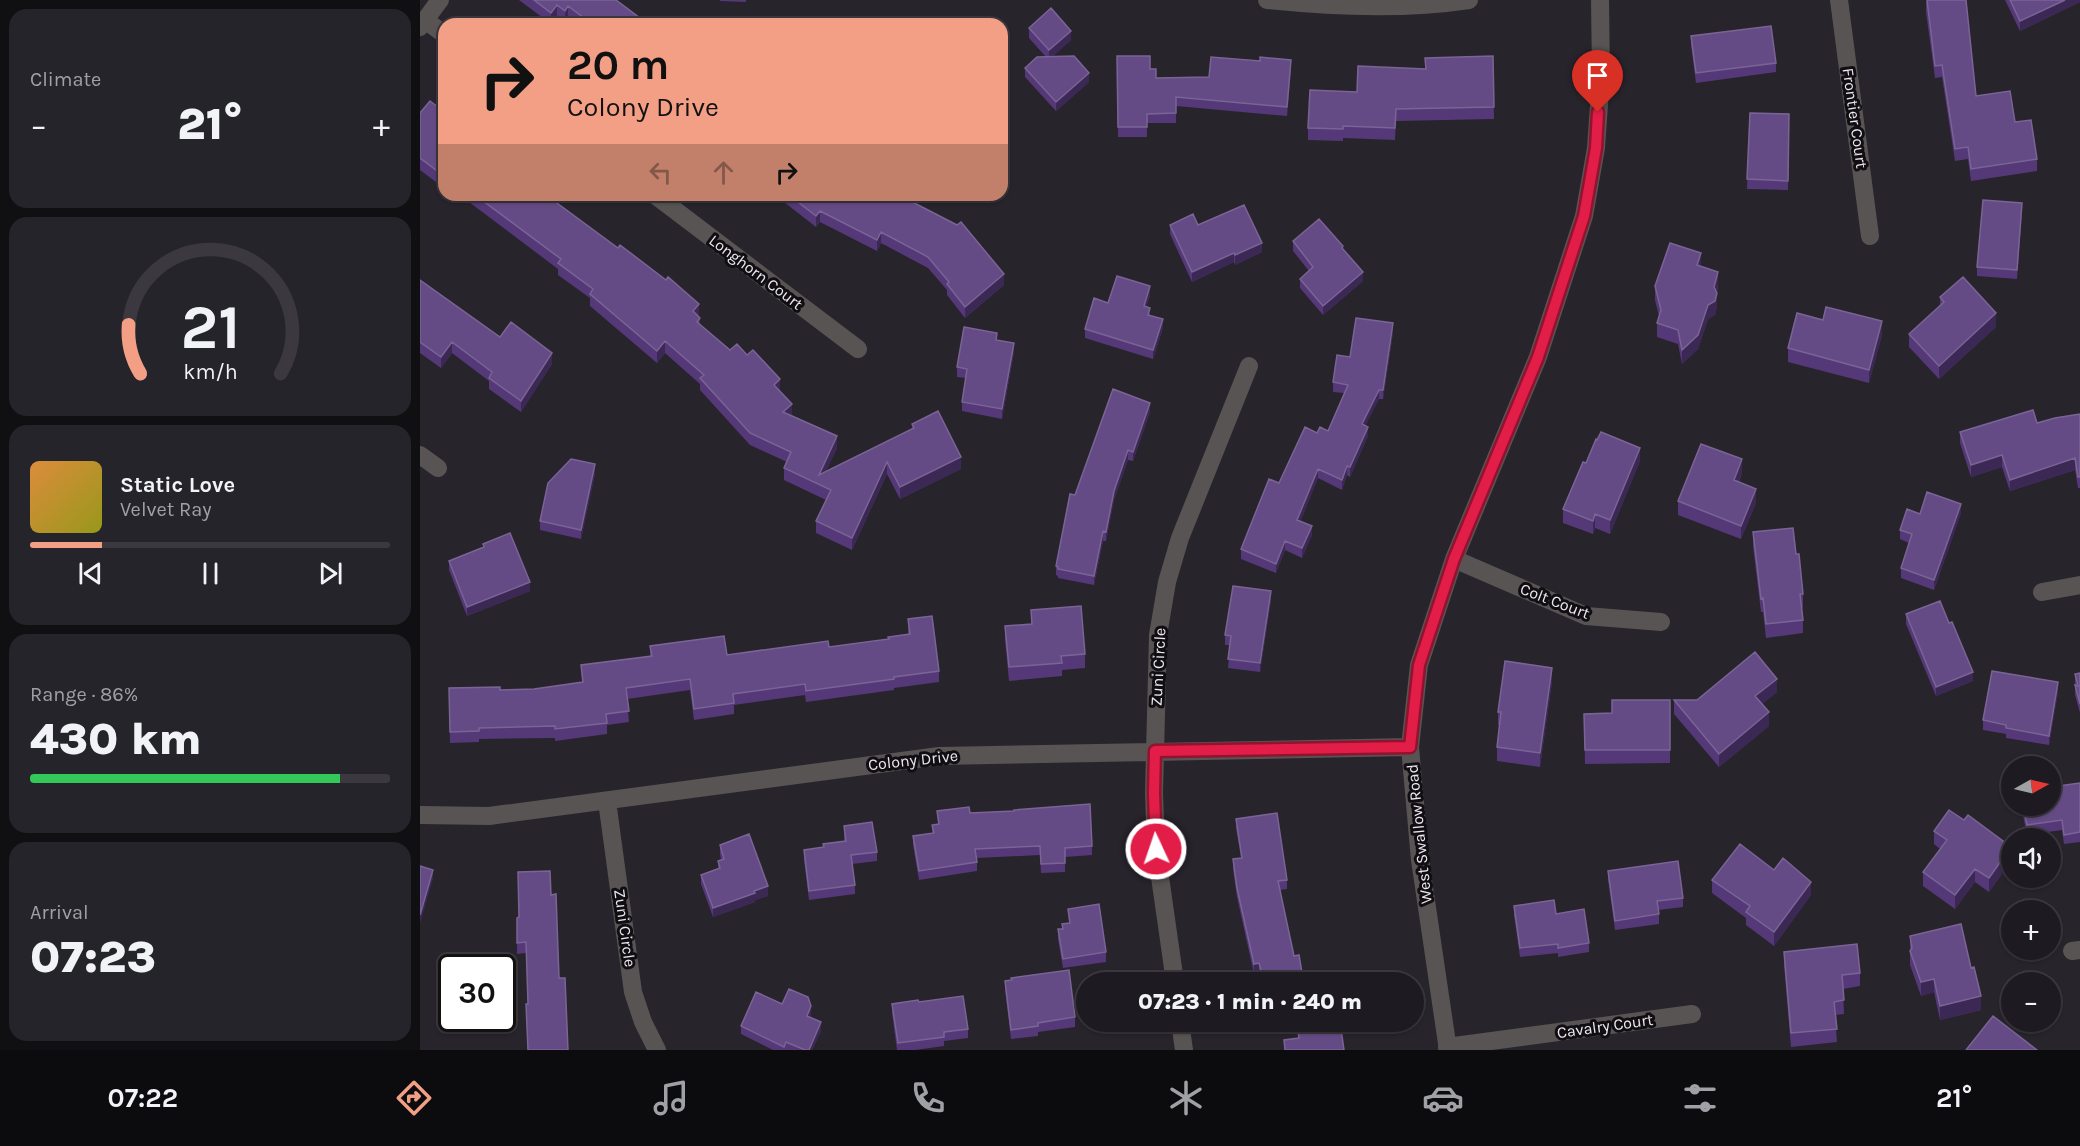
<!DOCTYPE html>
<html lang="en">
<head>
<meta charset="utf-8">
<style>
	:root { --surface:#1d1b21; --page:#25242a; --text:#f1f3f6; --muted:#a0a1a5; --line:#3b393f; --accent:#f39f85 }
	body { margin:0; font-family:Karla,sans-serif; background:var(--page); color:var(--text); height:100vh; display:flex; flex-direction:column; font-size:22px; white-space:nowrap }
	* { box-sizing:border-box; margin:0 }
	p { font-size:20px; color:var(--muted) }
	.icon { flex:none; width:33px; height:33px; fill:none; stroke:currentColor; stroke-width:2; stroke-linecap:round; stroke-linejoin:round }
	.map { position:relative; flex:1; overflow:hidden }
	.details { display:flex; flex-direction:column; gap:9px; padding:9px; background:#100f12; width:420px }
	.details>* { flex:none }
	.top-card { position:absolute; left:18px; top:18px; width:570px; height:183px; border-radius:18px; box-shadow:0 2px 4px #0004,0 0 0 2px var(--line); background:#f39f85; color:#111; overflow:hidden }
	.needle { width:39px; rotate:82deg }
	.fabs { position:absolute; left:1581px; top:756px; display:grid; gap:12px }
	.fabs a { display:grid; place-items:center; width:60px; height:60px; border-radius:50%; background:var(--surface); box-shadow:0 2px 4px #0004,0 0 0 2px var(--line); font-size:30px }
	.speed { position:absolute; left:18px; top:954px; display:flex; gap:12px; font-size:30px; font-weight:700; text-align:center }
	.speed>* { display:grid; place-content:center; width:78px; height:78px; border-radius:50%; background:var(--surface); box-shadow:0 2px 4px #0004,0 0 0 2px var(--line); line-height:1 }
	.speed .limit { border:3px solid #111; border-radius:9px; background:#fff; color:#111 }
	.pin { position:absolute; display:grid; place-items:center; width:51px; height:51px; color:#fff; margin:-62px -26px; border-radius:50% 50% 50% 0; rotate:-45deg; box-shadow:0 0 6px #0007 }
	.pin .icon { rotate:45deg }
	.me { position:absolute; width:66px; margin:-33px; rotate:357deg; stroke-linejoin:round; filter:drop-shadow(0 0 4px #0008) }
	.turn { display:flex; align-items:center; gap:21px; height:126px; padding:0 30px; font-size:27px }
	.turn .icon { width:78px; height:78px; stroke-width:2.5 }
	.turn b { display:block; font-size:42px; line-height:51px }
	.lanes { display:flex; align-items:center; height:57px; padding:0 30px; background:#0003; justify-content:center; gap:30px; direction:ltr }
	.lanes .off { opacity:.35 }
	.big { font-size:45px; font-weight:800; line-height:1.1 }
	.details .widget { flex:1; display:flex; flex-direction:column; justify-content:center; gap:9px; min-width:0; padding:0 21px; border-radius:18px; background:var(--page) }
	.details .dial { align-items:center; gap:0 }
	.dial svg { height:156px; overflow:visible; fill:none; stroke:var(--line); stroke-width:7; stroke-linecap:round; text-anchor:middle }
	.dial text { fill:var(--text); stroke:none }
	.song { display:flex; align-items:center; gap:18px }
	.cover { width:72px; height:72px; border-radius:9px; background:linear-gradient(135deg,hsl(30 70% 55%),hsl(60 70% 35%)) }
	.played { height:6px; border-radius:3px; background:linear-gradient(90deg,var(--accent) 20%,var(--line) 20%) }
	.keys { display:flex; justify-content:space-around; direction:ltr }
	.heat { display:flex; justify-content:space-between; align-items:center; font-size:33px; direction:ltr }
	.charge { height:9px; border-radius:4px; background:linear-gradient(90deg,#34c759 86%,var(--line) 0) }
	.trip { position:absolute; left:656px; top:972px; width:348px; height:60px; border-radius:30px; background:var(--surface); box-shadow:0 2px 4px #0004,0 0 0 2px var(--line); font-weight:800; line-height:60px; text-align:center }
	.menu { display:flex; height:96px; justify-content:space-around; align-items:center; background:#0c0b0d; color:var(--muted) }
	.menu .icon { width:42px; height:42px }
	.menu .current { color:var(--accent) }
	.menu b { font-size:27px; color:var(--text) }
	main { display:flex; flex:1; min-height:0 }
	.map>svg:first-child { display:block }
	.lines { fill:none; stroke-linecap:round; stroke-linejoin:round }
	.minor { stroke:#585454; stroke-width:18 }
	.wall { fill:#553878 }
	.shaded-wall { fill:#3c2854 }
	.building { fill:#654b85; stroke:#7a6495; stroke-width:1.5 }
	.route-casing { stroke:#92132f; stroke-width:15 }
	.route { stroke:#e11d48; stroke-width:10 }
	.labels { text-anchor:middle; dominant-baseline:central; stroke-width:6; stroke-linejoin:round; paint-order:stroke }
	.street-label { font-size:16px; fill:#ebe9ee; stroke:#100e12 }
</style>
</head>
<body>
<main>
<section class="details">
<div class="widget"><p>Climate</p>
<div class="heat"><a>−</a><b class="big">21°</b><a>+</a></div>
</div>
<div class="widget dial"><svg viewBox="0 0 100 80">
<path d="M14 69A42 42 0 1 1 86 69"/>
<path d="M14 69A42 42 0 0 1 8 44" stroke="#f39f85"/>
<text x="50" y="56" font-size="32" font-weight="700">21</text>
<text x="50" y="72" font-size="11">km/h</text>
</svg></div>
<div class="widget">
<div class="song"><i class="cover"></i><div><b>Static Love</b><p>Velvet Ray</p></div></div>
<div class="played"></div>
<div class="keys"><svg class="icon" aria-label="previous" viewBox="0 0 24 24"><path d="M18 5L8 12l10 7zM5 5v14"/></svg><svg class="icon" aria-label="pause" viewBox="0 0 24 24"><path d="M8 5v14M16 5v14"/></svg><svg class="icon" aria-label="next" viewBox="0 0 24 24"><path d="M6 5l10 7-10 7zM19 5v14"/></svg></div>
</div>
<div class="widget"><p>Range · 86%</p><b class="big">430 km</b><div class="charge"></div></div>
<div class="widget"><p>Arrival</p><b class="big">07:23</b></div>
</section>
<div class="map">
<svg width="1660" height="1050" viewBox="0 0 1660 1050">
	<rect width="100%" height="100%" fill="#27242c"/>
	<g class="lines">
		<path class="minor" d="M847 0C914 7 983 10 1049 0
			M1419 0 1450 236
			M5 20 24 34
			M0 27 20 0
			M235 195 438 349
			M0 455 18 468
			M1034 559 1166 616 1241 622
			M1622 592 1660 585
			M187 801 213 992 223 1022 237 1050
			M0 815 69 816 519 756 990 747
			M1652 951 1660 950
			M755 982 736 849 734 793 738 635 747 582 760 538 829 366
			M760 1022 764 1050
			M1027 1047 1272 1014
			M1028 1050 1000 860 990 747 999 665 1034 559 1118 357 1164 216 1176 148 1181 76 1180 0"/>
	</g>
	<path class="wall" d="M99 0H196L228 24H158L148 17 145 22 137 16 131 24Z
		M300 0H326V2L300 1Z
		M1506 0 1556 96 1595 122 1617 159V171L1551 181 1548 159 1535 161 1522 77 1515 78 1506 12Z
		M1585 0H1660V2L1600 31Z
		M609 28 651 40 632 57 669 82 636 111 605 77V68L626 57 609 38Z
		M1271 36 1356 63V72L1276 83 1271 45Z
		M697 56 730 69 736 78 789 77 871 69 867 116 756 106V123H727V137H698Z
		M1073 56 1074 119 976 121 975 140 923 138V141L888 140V128L937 92 1005 69Z
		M24 108V188L0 170V113L22 110Z
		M1330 113 1369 114 1368 190 1327 189Z
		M33 195H126L279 316 280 325 360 391 372 416 417 448 406 471 492 429V424L541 469 480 499 467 474 432 550 396 533V521L406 500 364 480V468L367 462 330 445 280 390V384L245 353 237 363 170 306V298L138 275V269L45 199 42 202Z
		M355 195H479L584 285 545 318 527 295V290L508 268 461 243 457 251 400 222 396 227Z
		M1602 212 1597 279 1557 276V267Z
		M750 225H778L842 252 815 265 814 262 772 282 750 234Z
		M873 241 923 249 943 281 903 315 880 288V279L889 271 873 251Z
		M1281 266 1298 286 1297 292V306L1295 315 1288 319 1278 349 1262 364 1258 344 1237 337V323L1239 316 1235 300V286Z
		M0 280 80 337 132 364 101 412 69 389V381L32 353 21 368 0 353Z
		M730 296 726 307 730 315 743 328 733 359 665 338V329L688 303Z
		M1520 297 1576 327 1519 379 1489 347V334L1520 306Z
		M973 333 963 399H959L945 426 948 436 930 477 927 475 922 490 898 478 880 522 892 535 882 558 865 550 856 573 821 559V549L859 483 897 433 908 431 924 393 913 392V382L930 357Z
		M1462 335 1449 383 1368 362V348Z
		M577 340 594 352 582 419 542 411V402L546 378 537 377V367Z
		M730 412 713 461 708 460 694 500 686 541H683L674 585 638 578V576L636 575V566L655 495Z
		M1660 414V488H1658L1655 470 1590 491 1582 467 1551 477 1540 443V432L1617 423Z
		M1220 461 1190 534 1175 528 1173 534 1143 523V509L1166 463Z
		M1322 473 1319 482 1336 503 1321 539 1258 515V501Z
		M175 474 161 539 120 530V521Z
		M1541 513 1514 590 1481 578V568L1489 543 1480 539V530Z
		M1333 532 1376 554 1383 594V607L1382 608 1383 620V633L1346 638 1343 612H1341L1333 546Z
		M63 544 110 591 47 616 29 570V561L63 547Z
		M851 600 840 672 808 668 810 645H805V635Z
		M611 610 665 654V668L642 670V676L589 681 585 640V626L611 624Z
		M1486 614 1553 681 1516 696 1486 624Z
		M488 619 519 671V682L474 688V690L386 702 385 695 314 705V714L274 720 270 690 207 699 209 722 187 725V734L135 741V738L59 739V742L30 743 29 688 80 690 114 689 162 682 161 665 230 656V646L307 655 409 647 468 639 488 634Z
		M1660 673V713L1655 695V674Z
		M1132 682 1120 767 1077 761V747L1079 725H1078V712Z
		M1357 692 1342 704 1349 726 1299 767 1254 714V700H1277Z
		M1638 692 1629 745 1586 738V734L1563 730V720Z
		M1250 700V763L1165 764 1164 714 1192 713Z
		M1660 783V842L1644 844 1642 830 1607 835 1601 806H1630L1638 786Z
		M517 811 550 813 672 846V855L645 857V872L621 873 620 855 557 858V871L499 880 493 845V836L512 833V825H518Z
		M816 819 867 880V889L860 890 874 956 883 982H842L839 973 834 974 817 897 813 869V859L821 858 816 828Z
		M424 826 457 852V861L432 864 435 885V894L389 900 384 860V850L403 847V844L424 841Z
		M1514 831 1591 861 1569 892 1555 882 1535 909 1503 886V872L1520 849 1514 844Z
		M300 845 348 896 335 900V902L293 917 281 884V875L298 869V861L301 860 300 854Z
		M1354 870 1391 895 1354 946 1326 925V918L1292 893V880Z
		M1188 871 1263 898V907L1239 910V924L1195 930 1188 880Z
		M131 895 139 978 148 1050H108L106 1015V1004H108L106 953 97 954V918L99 917Z
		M1094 906 1136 914 1169 943V952L1138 957V953L1100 957 1094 915Z
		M648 909 686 952V962L643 968 638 939V929H642V924L649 923Z
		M1490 936 1561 1010 1520 1020 1514 992 1501 996 1490 965Z
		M1364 952 1440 973V986L1423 989 1424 1014 1415 1015 1417 1042 1371 1047 1364 965Z
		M585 981 655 1017V1027L618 1032V1036L591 1039 585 990Z
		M499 1002 548 1029V1038L524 1041V1046L495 1050H477L472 1013V1004Z
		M362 1004 391 1015 390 1017 401 1031 392 1050H353L321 1034V1026Z"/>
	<path class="shaded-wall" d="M1645 0H1660V2L1600 31V21Z
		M137 5V16L131 24V13Z
		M148 6V17L145 22V11Z
		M651 31V40L629 60V50Z
		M871 60V69L867 116V107Z
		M669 73V82L636 111V102Z
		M42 195H45V199L42 202Z
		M1602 203V212L1597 279V270Z
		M400 211V222L396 227V216Z
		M461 232V243L457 251V240Z
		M842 243V252L815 265V255Z
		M814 253V262L772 282V272Z
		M1281 253V267L1277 265Z
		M943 272V281L903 315V306Z
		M1298 272V286L1294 300V287Z
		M584 274V285L545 318V307Z
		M730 286V296L724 315V306Z
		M1297 293V306L1295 315 1288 319 1278 349 1262 364V350L1288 305Z
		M279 304V316L273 323V311Z
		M1576 313V327L1519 379V366Z
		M743 319V328L733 359V350Z
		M1462 321V335L1449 383V370Z
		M973 323V333L963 399V390Z
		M245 341V353L237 363V351Z
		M32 342V353L21 368V357Z
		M594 343V352L582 419V409Z
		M132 353V364L101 412V401Z
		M360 379V391L354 385Z
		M959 390V399L942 433V424Z
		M730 403V412L713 461V452Z
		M372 404V416L363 412Z
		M948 427V436L930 477V467Z
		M417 436V448L400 484 399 475Z
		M1220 448V461L1190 534V520Z
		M708 450V460L694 500 686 541V532L694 491Z
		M1582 455V467L1551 477V465Z
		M541 457V469L480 499V487Z
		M1655 458V470L1590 491V480Z
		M1322 459V473L1314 494V480Z
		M467 462V474L432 550V538Z
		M175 464V474L161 539V530Z
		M927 466V475L922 490V480Z
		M898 469V478L877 530V520Z
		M1336 489V503L1321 539V526Z
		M1541 504V513L1514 590V580Z
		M1175 514V528L1173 534V521Z
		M892 526V535L882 558V548Z
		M683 531V541L674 585V576Z
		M865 541V550L856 573V564Z
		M110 582V591L47 616V607Z
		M851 591V600L840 672V663Z
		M1132 668V682L1120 767V753Z
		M1553 672V681L1516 696V687Z
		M1357 679V692L1335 710V696Z
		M1638 682V692L1629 745V736Z
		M1349 712V726L1299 767V754Z
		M1591 847V861L1569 892V878Z
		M1555 869V882L1535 909V895Z
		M13 870V879L0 924V915Z
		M1391 882V895L1354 946V932Z
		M348 886V896L335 900V902L293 917V908Z
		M839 963V973L834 974V964Z
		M883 979V982H866Z
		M1514 979V992L1501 996V982Z
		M1561 996V1010L1520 1020V1006Z
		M391 1006V1015L387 1024V1016Z
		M401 1022V1031L392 1050H389Z"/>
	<path class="building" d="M114 0H196L228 24H172L148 6 145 11 137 5 131 13Z
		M1507 0H1546L1556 96 1590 91 1595 122 1611 120 1617 159 1551 169 1548 147 1535 149 1522 65 1515 66Z
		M1590 0H1645L1600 21Z
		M631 8 651 31 629 50 609 28Z
		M1351 26 1356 63 1276 73 1271 36Z
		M654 56 669 73 636 102 605 68 617 57Z
		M697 56H730V69H736V78L789 77 791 57 840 61V57L871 60 867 107 756 97V113L727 114V127H698Z
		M1073 56 1074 107 976 109 975 128 923 126V129L888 128 890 90 937 92 938 66 1006 69 1005 58Z
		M10 101 22 110 24 108V176L0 158V113Z
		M1330 113 1369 114 1368 181 1327 179Z
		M55 195H126L198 248 200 245 246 280 248 277 279 304 273 311 280 318 277 322 310 350 317 344 327 355 333 350 360 379 354 385 372 404 363 412 417 436 399 475 494 428 492 424 518 411 541 457 480 487 467 462 432 538 396 521 411 490 364 468 371 452 330 433 280 378 284 375 245 341 237 351 170 294 173 289 138 263 141 259Z
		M369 195H479L537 225 541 222 584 274 545 307 527 284 529 282 508 257 461 232 457 240 400 211 396 216Z
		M1563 200 1602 203 1597 270 1557 267Z
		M824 205 842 243 815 255 814 253 772 272 750 225 773 214 778 225Z
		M899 219 923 246 922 248 943 272 903 306 880 279 893 267 873 241Z
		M1250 243 1281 253 1277 265 1298 272 1294 287 1297 293 1295 301 1288 305 1278 335 1262 350 1258 330 1237 323 1241 310 1235 286Z
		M697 276 730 286 724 306 730 308 728 315 743 319 733 350 665 329 674 298 688 303Z
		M1543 277 1576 313 1519 366 1489 334 1524 302 1520 297Z
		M0 280 80 337 91 322 132 353 101 401 69 378 72 372 32 342 21 357 0 342Z
		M1406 307 1462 321 1449 370 1368 348 1377 313 1403 320Z
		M936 318 973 323 963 390H959L942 424 948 427 930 467 927 466 922 480 898 469 877 520 892 526 882 548 865 541 856 564 821 549 849 479 859 483 885 427 897 433 900 427 908 431 928 385 913 382 917 355 930 357Z
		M544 327 577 333 576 340 594 343 582 409 542 402 547 369 537 367Z
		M693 389 730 403 713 452 708 450 694 491 686 532 683 531 674 576 638 569V567L636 566 650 494 655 495Z
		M1613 410 1617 423 1635 418 1660 414V477H1658L1655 458 1590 480 1582 455 1551 465 1540 432Z
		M1181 432 1220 448 1190 520 1175 514 1173 521 1143 509 1163 462 1166 463 1176 439 1177 440Z
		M1281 444 1322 459 1314 480 1336 489 1321 526 1258 501Z
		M151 459 175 464 161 530 120 521 128 483Z
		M1507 492 1541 504 1514 580 1481 568 1492 534 1480 530 1487 509 1500 514Z
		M1373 528 1376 554H1379L1383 594H1380L1383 620 1346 624 1343 598 1341 599 1333 532Z
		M90 533 110 582 47 607 29 561 64 547 63 544Z
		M813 586 851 591 840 663 808 659 811 636 805 635Z
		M1520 601 1529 623 1532 622 1553 672 1516 687 1486 614Z
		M661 606 665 654 641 656 642 663 589 667 585 626 612 624 611 610Z
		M512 616 519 671 474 677V679L386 691 385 684 313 694 314 703 274 709 270 679 206 688 209 711 186 714 187 723 135 729V726L59 728V731L30 732 29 688 80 687V690L114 689 163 682 161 665 232 656 230 646 304 636 307 655 408 641 409 647 469 639 468 637 490 634 488 619Z
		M1335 652 1357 679 1335 696 1349 712 1299 754 1254 700H1277Z
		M1085 661 1132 668 1120 753 1077 747 1081 712H1078Z
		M1572 671 1638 682 1629 736 1586 728V725L1563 720Z
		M1660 673V704L1655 685 1658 686 1655 674Z
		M1192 700H1250V750H1165L1164 714 1192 713Z
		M1660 783V832L1644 835 1642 820 1607 825 1603 806H1630V785L1638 784V786Z
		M670 804 672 846 645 848V863L621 864 620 846 555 849 557 862 499 871 493 836 514 833 512 825 519 824 517 811 549 807 550 813 594 811V810Z
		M1529 810 1544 820 1548 815 1591 847 1569 878 1555 869 1535 895 1503 872 1527 840 1514 831Z
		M857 813 867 880 858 881 874 956 879 955 883 979 866 982H844L839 963 834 964 817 888 813 859 822 858 816 819Z
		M452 822 457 852 431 855 435 885 389 891 384 850 404 847 403 844 426 841 424 826Z
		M329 834 348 886 334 891 335 893 293 908 281 875 300 868 298 861 304 859 300 845Z
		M1320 844 1354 870 1363 858 1391 882 1354 932 1326 912 1330 906 1292 880Z
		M1258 861 1263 898 1237 901 1239 914 1195 921 1188 871Z
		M0 866 13 870 0 915Z
		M130 871 131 895 136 894 139 978H145L148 1050H108L106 1004H108L106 942 97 943V918L99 917 98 872Z
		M1134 900 1136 914 1164 909 1169 943 1138 948V944L1100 948 1094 906Z
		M679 904 686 952 643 959 638 929H643L642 924 650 923 648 909Z
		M1541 924 1551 968 1554 967 1561 996 1520 1006 1514 979 1501 982 1490 951 1492 948 1490 936Z
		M1437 944 1440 973 1422 975 1424 1000 1414 1002 1417 1029 1371 1033 1364 952Z
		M649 970 655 1017 618 1023V1026L591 1030 585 981 592 980 591 978Z
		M369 989 388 997 391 1006 387 1016 401 1022 389 1050H385L366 1042 364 1047 321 1026 336 992 362 1004Z
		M543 996 548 1029 524 1032V1037L478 1043 472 1004 498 1000 499 1002Z
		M1573 1016 1617 1050H1546Z
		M885 1022H920L924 1050H865L864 1040 879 1038 878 1032 886 1031Z"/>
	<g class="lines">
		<g class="route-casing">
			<path id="route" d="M736 849 734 793 735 751 990 747 999 665 1034 559 1118 357 1164 216 1176 148 1178 112"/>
		</g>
		<use href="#route" class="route"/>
	</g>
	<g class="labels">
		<g class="street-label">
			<text transform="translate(1435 118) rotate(82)">Frontier Court</text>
			<text transform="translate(336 272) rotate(37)">Longhorn Court</text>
			<text transform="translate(1135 601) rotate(21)">Colt Court</text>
			<text transform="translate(738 667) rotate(-87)">Zuni Circle</text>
			<text transform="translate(493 760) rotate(-6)">Colony Drive</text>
			<text transform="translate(999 834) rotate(-96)">West Swallow Road</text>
			<text transform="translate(205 928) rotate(82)">Zuni Circle</text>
			<text transform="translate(1185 1026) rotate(-8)">Cavalry Court</text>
		</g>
	</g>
</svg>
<div class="fabs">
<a><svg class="needle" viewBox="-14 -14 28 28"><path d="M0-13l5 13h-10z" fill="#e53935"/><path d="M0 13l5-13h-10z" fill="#a0a1a5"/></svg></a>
<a><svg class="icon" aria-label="sound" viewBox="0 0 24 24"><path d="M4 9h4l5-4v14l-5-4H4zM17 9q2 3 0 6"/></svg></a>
<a>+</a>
<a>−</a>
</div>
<div class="speed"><div class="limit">30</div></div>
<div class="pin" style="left:1178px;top:112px;background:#d93025"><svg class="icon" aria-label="arrive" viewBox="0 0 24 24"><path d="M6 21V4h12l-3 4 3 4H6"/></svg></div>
<svg class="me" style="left:736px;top:849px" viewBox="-20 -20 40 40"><circle r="17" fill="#e11d48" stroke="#fff" stroke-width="3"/><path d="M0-11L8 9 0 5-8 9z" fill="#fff"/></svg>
<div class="trip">07:23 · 1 min · 240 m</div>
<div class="top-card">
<div class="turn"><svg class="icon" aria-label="right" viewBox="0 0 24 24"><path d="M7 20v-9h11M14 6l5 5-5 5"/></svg><div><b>20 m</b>Colony Drive</div></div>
<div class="lanes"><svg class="icon off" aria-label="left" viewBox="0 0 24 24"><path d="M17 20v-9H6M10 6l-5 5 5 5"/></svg><svg class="icon off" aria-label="ahead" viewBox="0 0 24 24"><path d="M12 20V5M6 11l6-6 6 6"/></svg><svg class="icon" aria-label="right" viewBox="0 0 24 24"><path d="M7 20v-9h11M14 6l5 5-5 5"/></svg></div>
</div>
</div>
</main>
<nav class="menu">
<b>07:22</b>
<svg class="icon current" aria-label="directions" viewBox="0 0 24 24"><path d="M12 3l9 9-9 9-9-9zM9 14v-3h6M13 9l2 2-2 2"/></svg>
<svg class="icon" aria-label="music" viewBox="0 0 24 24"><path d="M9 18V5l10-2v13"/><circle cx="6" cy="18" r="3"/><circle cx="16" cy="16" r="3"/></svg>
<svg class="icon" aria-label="phone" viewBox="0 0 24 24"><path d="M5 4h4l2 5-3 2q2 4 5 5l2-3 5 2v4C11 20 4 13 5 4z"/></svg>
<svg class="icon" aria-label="climate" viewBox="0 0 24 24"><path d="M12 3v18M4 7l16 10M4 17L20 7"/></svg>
<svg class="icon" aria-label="car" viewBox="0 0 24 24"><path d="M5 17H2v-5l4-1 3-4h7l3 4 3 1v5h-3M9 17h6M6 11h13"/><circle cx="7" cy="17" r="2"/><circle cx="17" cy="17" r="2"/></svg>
<svg class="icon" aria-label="filters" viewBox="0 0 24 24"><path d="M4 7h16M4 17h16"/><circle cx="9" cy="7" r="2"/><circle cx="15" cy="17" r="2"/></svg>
<b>21°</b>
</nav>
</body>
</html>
